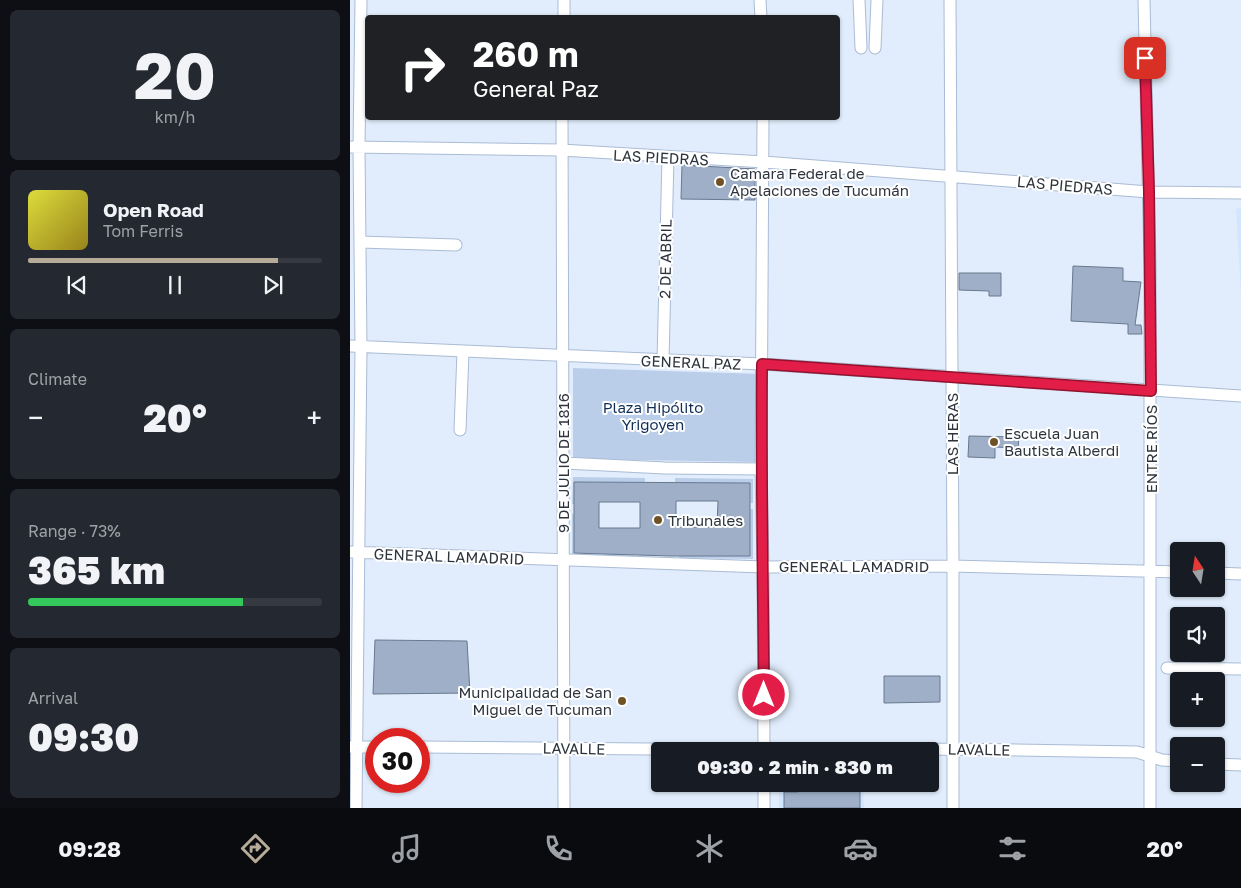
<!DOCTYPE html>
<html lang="en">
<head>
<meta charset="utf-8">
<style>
	:root { --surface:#171b24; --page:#242831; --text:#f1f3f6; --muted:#9ea1a6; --line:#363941; --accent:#b6ab98 }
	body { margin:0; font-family:"Golos Text",sans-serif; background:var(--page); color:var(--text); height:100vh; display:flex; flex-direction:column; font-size:19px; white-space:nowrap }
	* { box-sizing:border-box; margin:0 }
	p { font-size:16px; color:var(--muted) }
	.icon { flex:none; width:28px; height:28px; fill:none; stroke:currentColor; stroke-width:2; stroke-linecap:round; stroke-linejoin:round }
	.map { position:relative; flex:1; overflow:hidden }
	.sheet { display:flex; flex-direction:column; gap:10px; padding:10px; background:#0d0f14; width:350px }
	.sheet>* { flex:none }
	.top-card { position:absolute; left:15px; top:15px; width:475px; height:105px; border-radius:5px; box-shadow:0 1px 4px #0004; background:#202124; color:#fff; overflow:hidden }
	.needle { width:32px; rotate:348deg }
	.controls { position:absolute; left:820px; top:542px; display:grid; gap:10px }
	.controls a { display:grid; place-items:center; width:55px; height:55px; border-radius:5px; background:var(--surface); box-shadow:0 1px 4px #0004; font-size:25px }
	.speed { position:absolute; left:15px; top:728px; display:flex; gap:10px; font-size:25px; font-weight:700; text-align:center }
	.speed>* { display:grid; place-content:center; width:65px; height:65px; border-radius:50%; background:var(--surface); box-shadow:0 1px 4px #0004; line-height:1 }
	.speed .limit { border:8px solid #d22; background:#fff; color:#111 }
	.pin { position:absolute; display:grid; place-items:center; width:42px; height:42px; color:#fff; margin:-21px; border-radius:10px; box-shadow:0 2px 8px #0006 }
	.me { position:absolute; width:55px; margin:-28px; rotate:0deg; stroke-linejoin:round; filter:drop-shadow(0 0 4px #0008) }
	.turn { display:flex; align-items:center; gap:18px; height:105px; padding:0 25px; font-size:22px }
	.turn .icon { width:65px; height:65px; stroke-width:2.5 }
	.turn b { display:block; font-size:35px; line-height:42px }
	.big { font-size:38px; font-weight:800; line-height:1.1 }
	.sheet .tile { flex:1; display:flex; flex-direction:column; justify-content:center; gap:8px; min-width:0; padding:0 18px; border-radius:8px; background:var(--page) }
	.sheet .dial { align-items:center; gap:0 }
	.dial b { font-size:65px; line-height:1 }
	.song { display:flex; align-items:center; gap:15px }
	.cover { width:60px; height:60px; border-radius:8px; background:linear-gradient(135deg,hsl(60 70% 55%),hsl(50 70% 35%)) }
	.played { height:5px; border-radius:2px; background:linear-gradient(90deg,var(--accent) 85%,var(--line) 85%) }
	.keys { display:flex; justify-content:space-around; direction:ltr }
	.heat { display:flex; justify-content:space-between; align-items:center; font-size:28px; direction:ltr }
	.charge { height:8px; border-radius:4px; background:linear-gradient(90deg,#34c759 73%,var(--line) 0) }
	.trip { position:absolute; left:301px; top:742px; width:288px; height:50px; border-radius:5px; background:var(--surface); box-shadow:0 1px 4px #0004; font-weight:800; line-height:50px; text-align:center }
	.menu { display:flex; height:80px; justify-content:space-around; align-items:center; background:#090b0e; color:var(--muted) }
	.menu .icon { width:35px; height:35px }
	.menu .current { color:var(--accent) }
	.menu b { font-size:22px; color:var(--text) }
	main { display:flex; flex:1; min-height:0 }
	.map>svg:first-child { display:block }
	.built { fill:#d3e6ff }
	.green { fill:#baceea }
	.building { fill:#9eafc7; stroke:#68788e; fill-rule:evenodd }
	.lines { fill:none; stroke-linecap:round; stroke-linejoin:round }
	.minor-casing { stroke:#aabcd4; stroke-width:13 }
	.minor { stroke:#fff; stroke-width:11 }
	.route-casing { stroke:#92132f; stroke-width:12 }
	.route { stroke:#e11d48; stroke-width:9 }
	.poi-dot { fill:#6e5225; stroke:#fff; stroke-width:2 }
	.labels { text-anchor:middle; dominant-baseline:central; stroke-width:4; stroke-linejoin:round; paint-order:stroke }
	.street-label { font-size:15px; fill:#2d343d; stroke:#fff }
	.poi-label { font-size:15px; fill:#2d343d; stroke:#fff; text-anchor:start }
	.park-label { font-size:15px; fill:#0f2e56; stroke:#fff }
</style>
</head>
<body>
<main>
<section class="sheet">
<div class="tile dial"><b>20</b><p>km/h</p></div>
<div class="tile">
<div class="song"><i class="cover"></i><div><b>Open Road</b><p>Tom Ferris</p></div></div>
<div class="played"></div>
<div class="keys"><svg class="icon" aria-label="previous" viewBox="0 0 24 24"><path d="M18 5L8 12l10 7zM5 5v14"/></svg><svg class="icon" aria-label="pause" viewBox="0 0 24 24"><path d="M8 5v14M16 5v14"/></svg><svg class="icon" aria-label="next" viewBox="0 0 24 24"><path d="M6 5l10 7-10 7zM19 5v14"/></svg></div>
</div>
<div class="tile"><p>Climate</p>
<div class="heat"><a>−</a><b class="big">20°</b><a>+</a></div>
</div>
<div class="tile"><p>Range · 73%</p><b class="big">365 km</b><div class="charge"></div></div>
<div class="tile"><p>Arrival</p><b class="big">09:30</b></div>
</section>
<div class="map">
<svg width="891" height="808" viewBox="0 0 891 808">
	<rect width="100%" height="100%" fill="#e1edfc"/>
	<path class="built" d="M891 208V296L886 209Z
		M429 784H513L514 808H429Z"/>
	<path class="green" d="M223 368 411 374 407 462 223 459Z
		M223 477 295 478V482H225L224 504H222Z
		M325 478 403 479V503H400L399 483H325Z
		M400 509H403V559L329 558V555Z
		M222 513 284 554V557L222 555Z"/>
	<path class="building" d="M332 165 405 169V200L331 199Z
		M723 266 773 268V281L791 282 785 325H791L792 334H778V324L721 321Z
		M609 273H651V296H639V291L609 290Z
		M619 436 669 437 668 448 645 447V458L618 457Z
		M224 482 400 483V556H320L224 553ZM326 501H368L367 527H326ZM249 502H290V528H249Z
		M25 640 117 641 120 693 23 694Z
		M534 676H590V702L534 703Z
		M453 784H486V790H510V808H434V792H448V786H453Z"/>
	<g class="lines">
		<g class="minor-casing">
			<path id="minor" d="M410 0 411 18
				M509 0 511 48
				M600 0 603 566V808
				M794 0 800 264V808
				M214 18V0
				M525 48 527 0
				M212 118 214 808
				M413 118 411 469 413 567 414 751
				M0 147 211 150 414 162 799 192 891 193
				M10 242 106 245
				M0 346 412 364 891 396
				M313 360 318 158
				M110 430 113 352
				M214 463 315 468 411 469
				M0 552 413 567 603 566 829 572
				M866 573 891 574
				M817 668 891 669
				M1 747H26
				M69 747 414 750 602 749 787 752 812 760 829 761
				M866 764 891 765
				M6 808 11 347 9 147 11 0
				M414 808V784"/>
		</g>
		<use href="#minor" class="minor"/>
	</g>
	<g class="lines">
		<g class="route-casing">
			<path id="route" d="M414 695C413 585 411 475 412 364L801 391 799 192 795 58"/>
		</g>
		<use href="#route" class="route"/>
	</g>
	<g class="poi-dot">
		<circle cx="370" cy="182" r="5"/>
		<circle cx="644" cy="442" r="5"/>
		<circle cx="308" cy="520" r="5"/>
		<circle cx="272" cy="701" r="5"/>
	</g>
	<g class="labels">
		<g class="street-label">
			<text transform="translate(311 157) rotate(3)">LAS PIEDRAS</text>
			<text transform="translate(715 185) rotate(5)">LAS PIEDRAS</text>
			<text transform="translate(315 259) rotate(-89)">2 DE ABRIL</text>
			<text transform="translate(341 362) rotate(2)">GENERAL PAZ</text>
			<text transform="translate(602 434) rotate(-90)">LAS HERAS</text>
			<text transform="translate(801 449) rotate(-90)">ENTRE RÍOS</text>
			<text transform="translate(213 463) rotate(-90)">9 DE JULIO DE 1816</text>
			<text transform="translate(99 556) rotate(2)">GENERAL LAMADRID</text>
			<text x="504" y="566">GENERAL LAMADRID</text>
			<text transform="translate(224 748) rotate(1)">LAVALLE</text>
			<text transform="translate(629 749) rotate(1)">LAVALLE</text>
		</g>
		<g class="poi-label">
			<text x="380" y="173">Camara Federal de<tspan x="380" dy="17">Apelaciones de Tucumán</tspan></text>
			<text x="654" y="433">Escuela Juan<tspan x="654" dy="17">Bautista Alberdi</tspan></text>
			<text x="318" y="520">Tribunales</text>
			<text x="262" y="692" text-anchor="end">Municipalidad de San<tspan x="262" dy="17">Miguel de Tucuman</tspan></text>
		</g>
		<g class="park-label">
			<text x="303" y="407">Plaza Hipólito<tspan x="303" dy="17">Yrigoyen</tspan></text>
		</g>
	</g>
</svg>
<div class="controls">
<a><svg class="needle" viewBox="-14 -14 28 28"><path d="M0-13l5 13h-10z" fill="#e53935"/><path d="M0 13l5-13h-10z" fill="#9ea1a6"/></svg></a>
<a><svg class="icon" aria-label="sound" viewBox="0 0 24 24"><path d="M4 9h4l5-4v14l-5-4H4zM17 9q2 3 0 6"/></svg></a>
<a>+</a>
<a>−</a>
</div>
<div class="speed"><div class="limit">30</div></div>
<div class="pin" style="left:795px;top:58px;background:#d93025"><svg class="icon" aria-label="arrive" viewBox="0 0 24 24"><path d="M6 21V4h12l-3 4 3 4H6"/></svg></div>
<svg class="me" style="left:414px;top:695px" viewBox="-20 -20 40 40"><circle r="17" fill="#e11d48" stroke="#fff" stroke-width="3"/><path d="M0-11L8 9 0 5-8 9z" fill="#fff"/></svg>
<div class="trip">09:30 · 2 min · 830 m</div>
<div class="top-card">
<div class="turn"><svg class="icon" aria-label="right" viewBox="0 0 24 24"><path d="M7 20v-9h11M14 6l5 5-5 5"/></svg><div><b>260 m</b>General Paz</div></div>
</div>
</div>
</main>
<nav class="menu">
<b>09:28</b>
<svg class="icon current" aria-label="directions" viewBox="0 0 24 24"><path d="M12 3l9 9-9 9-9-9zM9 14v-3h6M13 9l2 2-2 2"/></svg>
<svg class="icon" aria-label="music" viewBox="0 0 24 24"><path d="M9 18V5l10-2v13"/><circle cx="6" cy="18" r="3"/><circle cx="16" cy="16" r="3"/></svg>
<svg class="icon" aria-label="phone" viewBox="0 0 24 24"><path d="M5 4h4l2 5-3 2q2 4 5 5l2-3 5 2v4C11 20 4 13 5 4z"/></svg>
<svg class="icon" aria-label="climate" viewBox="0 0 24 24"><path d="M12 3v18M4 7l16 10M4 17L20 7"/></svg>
<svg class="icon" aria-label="car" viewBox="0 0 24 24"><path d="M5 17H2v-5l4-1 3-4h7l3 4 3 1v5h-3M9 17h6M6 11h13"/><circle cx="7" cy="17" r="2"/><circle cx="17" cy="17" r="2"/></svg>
<svg class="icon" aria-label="filters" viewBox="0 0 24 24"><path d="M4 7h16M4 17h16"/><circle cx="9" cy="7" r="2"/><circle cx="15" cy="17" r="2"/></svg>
<b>20°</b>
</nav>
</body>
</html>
